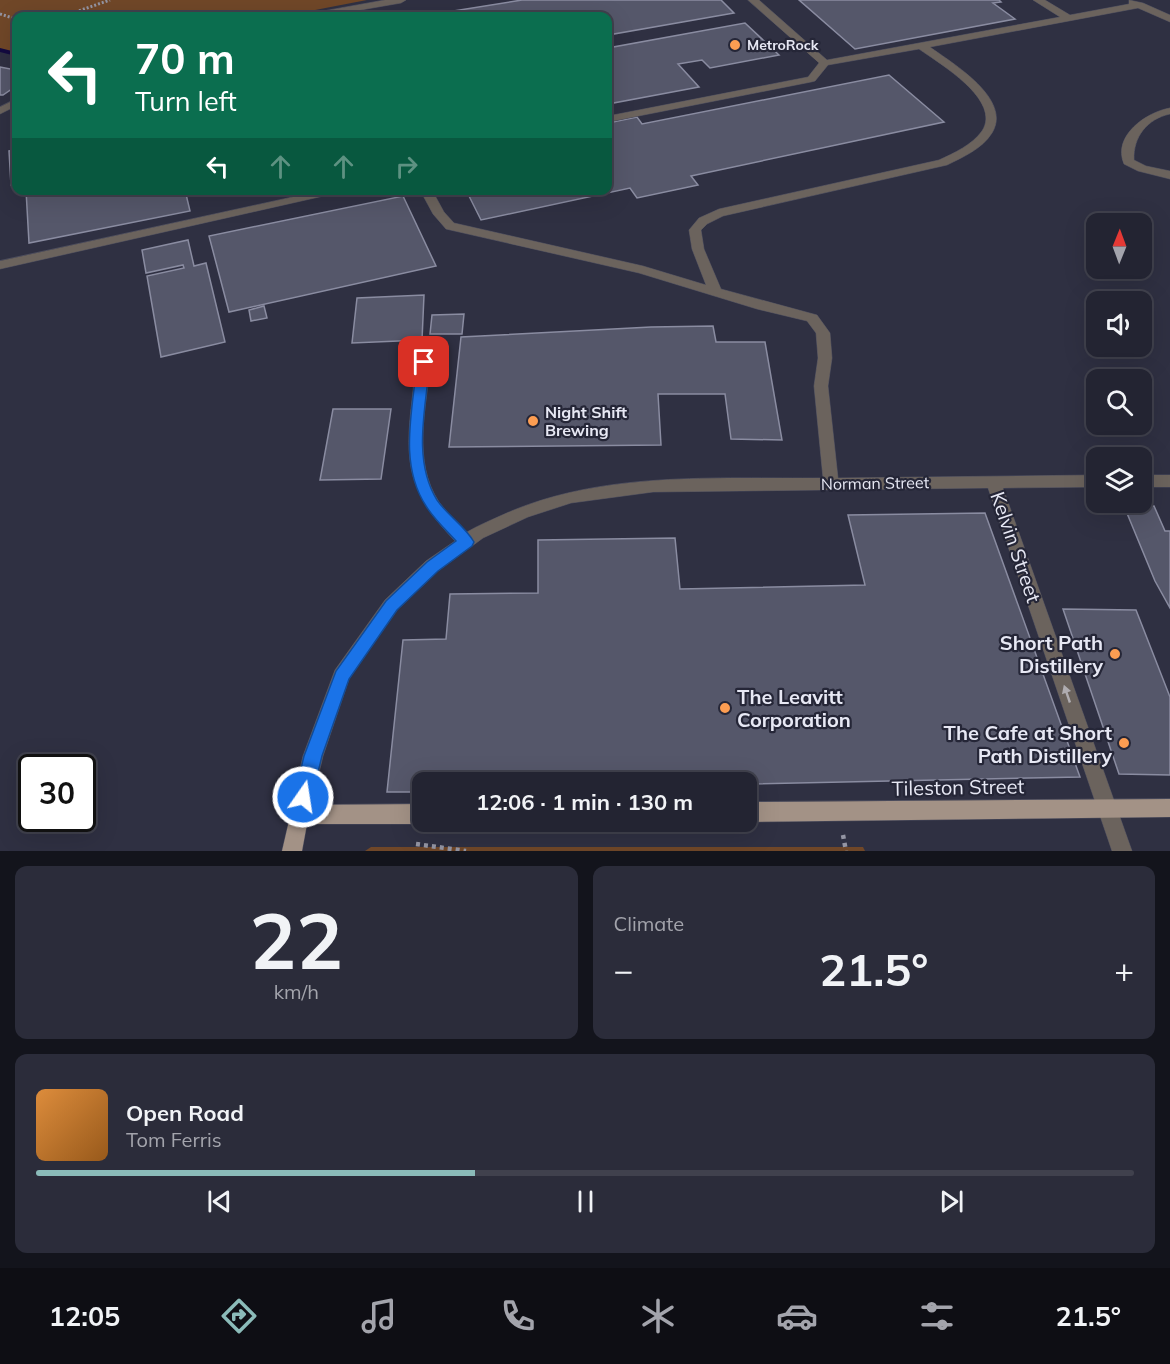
<!DOCTYPE html>
<html lang="en">
<head>
<meta charset="utf-8">
<style>
	:root { --surface:#232432; --page:#2b2c3a; --text:#f1f3f6; --muted:#a3a4ac; --line:#40414d; --accent:#8bbbb9 }
	body { margin:0; font-family:Mulish,sans-serif; background:var(--page); color:var(--text); height:100vh; display:flex; flex-direction:column; font-size:22px; white-space:nowrap }
	* { box-sizing:border-box; margin:0 }
	p { font-size:20px; color:var(--muted) }
	.icon { flex:none; width:33px; height:33px; fill:none; stroke:currentColor; stroke-width:2; stroke-linecap:round; stroke-linejoin:round }
	.map { position:relative; height:851px; overflow:hidden }
	.drawer { display:flex; flex-direction:column; gap:15px; padding:15px; background:#13141c; flex:1 }
	.drawer>* { flex:none }
	.hud { position:absolute; left:12px; top:12px; width:600px; height:183px; border-radius:12px; box-shadow:0 6px 24px #0002,0 0 0 2px var(--line); background:#0b6e4f; color:#fff; overflow:hidden }
	.needle { width:39px; rotate:1deg }
	.controls { position:absolute; left:1086px; top:213px; display:grid; gap:12px }
	.controls a { display:grid; place-items:center; width:66px; height:66px; border-radius:12px; background:var(--surface); box-shadow:0 6px 24px #0002,0 0 0 2px var(--line); font-size:30px }
	.speed { position:absolute; left:18px; top:754px; display:flex; gap:12px; font-size:30px; font-weight:700; text-align:center }
	.speed>* { display:grid; place-content:center; width:78px; height:78px; border-radius:50%; background:var(--surface); box-shadow:0 6px 24px #0002,0 0 0 2px var(--line); line-height:1 }
	.speed .limit { border:3px solid #111; border-radius:9px; background:#fff; color:#111 }
	.pin { position:absolute; display:grid; place-items:center; width:51px; height:51px; color:#fff; margin:-26px; border-radius:12px; box-shadow:0 3px 9px #0006 }
	.me { position:absolute; width:66px; margin:-33px; rotate:13deg; stroke-linejoin:round; filter:drop-shadow(0 0 4px #0008) }
	.turn { display:flex; align-items:center; gap:21px; height:126px; padding:0 24px; font-size:27px }
	.turn .icon { width:78px; height:78px; stroke-width:2.5 }
	.turn b { display:block; font-size:42px; line-height:51px }
	.lanes { display:flex; align-items:center; height:57px; padding:0 24px; background:#0003; justify-content:center; gap:30px; direction:ltr }
	.lanes .off { opacity:.35 }
	.big { font-size:45px; font-weight:700; line-height:1.1 }
	.drawer .card { flex:1; display:flex; flex-direction:column; justify-content:center; gap:9px; min-width:0; padding:0 21px; border-radius:12px; background:var(--page) }
	.drawer .dial { align-items:center; gap:0 }
	.dial b { font-size:78px; line-height:1 }
	.song { display:flex; align-items:center; gap:18px }
	.cover { width:72px; height:72px; border-radius:9px; background:linear-gradient(135deg,hsl(30 70% 55%),hsl(30 70% 35%)) }
	.played { height:6px; border-radius:3px; background:linear-gradient(90deg,var(--accent) 40%,var(--line) 40%) }
	.keys { display:flex; justify-content:space-around; direction:ltr }
	.heat { display:flex; justify-content:space-between; align-items:center; font-size:33px; direction:ltr }
	.drawer .tiles { flex:1; display:grid; gap:15px; grid-template-columns:1fr 1fr }
	.card:last-child { grid-column:span 2 }
	.trip { position:absolute; left:412px; top:772px; width:345px; height:60px; border-radius:12px; background:var(--surface); box-shadow:0 6px 24px #0002,0 0 0 2px var(--line); font-weight:700; line-height:60px; text-align:center }
	.dock { display:flex; height:96px; justify-content:space-around; align-items:center; background:#0e0e14; color:var(--muted) }
	.dock .icon { width:42px; height:42px }
	.dock .current { color:var(--accent) }
	.dock b { font-size:27px; color:var(--text) }
	.map>svg:first-child { display:block }
	.green { fill:#704728 }
	.lines { fill:none; stroke-linecap:round; stroke-linejoin:round }
	.stream { fill:#130a40; fill-rule:evenodd }
	.building { fill:#55576a; stroke:#8a8ca1; stroke-width:1.5 }
	.minor-casing { stroke:#4c4d5e; stroke-width:1 }
	.major-casing { stroke:#4c4d5e; stroke-width:1 }
	.path-far1 { stroke:#9495a3; stroke-width:3; stroke-dasharray:2 2; stroke-linecap:butt }
	.path { stroke:#9495a3; stroke-width:4.5; stroke-dasharray:4 4; stroke-linecap:butt }
	.minor { fill:#6b635d; fill-rule:evenodd }
	.major { fill:#a39286; fill-rule:evenodd }
	.oneway { fill:#afacb0 }
	.route { fill:#1a73e8; stroke:#114b97; stroke-width:1.5 }
	.poi-dot { fill:#fc9d52; stroke:#252637; stroke-width:2 }
	.labels { text-anchor:middle; dominant-baseline:central; stroke-width:4.5; stroke-linejoin:round; paint-order:stroke }
	.far-poi-label { font-size:14px; font-weight:bold; fill:#e7e8f4; stroke:#252637; text-anchor:start }
	.poi-label { font-size:16px; font-weight:bold; fill:#e7e8f4; stroke:#252637; text-anchor:start }
	.street-label { font-size:16px; fill:#e7e8f4; stroke:#252637 }
	.near-street-label { font-size:20px; fill:#e7e8f4; stroke:#252637 }
	.near-poi-label { font-size:20px; font-weight:bold; fill:#e7e8f4; stroke:#252637; text-anchor:end }
</style>
</head>
<body>
<div class="map">
<svg width="1170" height="851" viewBox="0 0 1170 851">
	<rect width="100%" height="100%" fill="#2f3042"/>
	<path class="green" d="M0 0H367L284 16H168L152 10 122 16H16V53L0 51Z
		M371 847H863L865 851H365Z"/>
	<g class="lines">
		<path class="stream" d="M0 48 16 52V56L0 52Z"/>
	</g>
	<path class="building" d="M522 0H721L734 13 608 35V16H422Z
		M799 0H999L1001 2 993 3 1015 19 855 49Z
		M745 23 779 55 710 68 702 60 678 64 699 87 608 104V48Z
		M0 67 16 70V86L3 95H0Z
		M889 75 944 122 691 176 698 185 637 198 630 188 481 220 466 190H608V123L637 117 642 124Z
		M16 150V184L11 185 9 151Z
		M26 190H185L190 211 29 243Z
		M403 196 436 266 229 312 209 236Z
		M188 240 194 266 206 263 225 342 161 357 147 276 184 268 183 265 146 273 142 250Z
		M424 295 422 340 352 343 357 298Z
		M264 306 267 318 251 321 249 310Z
		M464 314 462 334H430L432 315Z
		M713 326 716 342H765L782 440 731 439 725 394H658L661 445 449 447 461 337 651 327Z
		M333 409H391L381 479 320 480Z
		M1124 506H1154L1165 531H1170V608L1155 581Z
		M985 513 1080 777 747 784 423 783V792H387L403 640 446 639 450 594 538 593V540L675 538 680 589 865 585 848 515Z
		M1063 609 1136 610 1170 697V775L1119 774Z"/>
	<g class="lines">
		<g class="minor-casing">
			<path id="minor" d="M385 0H406L401 3 326 16H308L313 13Z
				M748 0H759L827 60 1060 17 1033 0H1045L1070 15 1129 4V0L1143 3 1170 15V22L1138 8 930 47C952 63 1013 99 992 133 982 149 963 157 947 165L723 216 707 224 701 230 704 249 721 289 817 315 830 333 832 358 828 386 838 478 1096 475V487L1003 488 1132 851H1112L988 488 653 492 571 503 528 517 483 538 438 571 397 610 349 679 323 756 309 815 306 822 299 825 292 822 289 815 303 756 335 670 385 600 426 561 455 541C409 493 404 465 412 400 414 387 413 370 419 359L424 357 431 362C426 407 412 461 439 502 447 513 457 523 467 532 477 526 489 521 500 516 600 470 715 479 823 478L814 386 818 358 816 333 807 321 757 309 639 273 446 229 433 214 420 190H432L444 212 454 223 643 266 706 285 692 249 689 230 699 218 719 209 939 160C954 153 972 145 982 131 1002 100 940 64 919 49L828 65 815 81 811 82 608 122V116L808 77 819 63Z
				M16 99V106L0 114V107Z
				M1170 108V114C1147 119 1133 137 1134 160L1146 166 1170 171V179L1138 171 1124 164C1112 136 1146 112 1170 108Z
				M325 190H350L0 269V261Z
				M1142 475H1170V487H1142Z"/>
		</g>
		<g class="major-casing">
			<path id="major" d="M1170 799V817L747 822V802Z
				M423 804V822H427L423 824H307L302 851H282L292 808 299 805Z"/>
		</g>
		<path class="path-far1" d="M0 14 16 19
			M64 16 110 0"/>
		<path class="path" d="M843 835 846 851
			M416 844 466 851"/>
		<use href="#minor" class="minor"/>
		<use href="#major" class="major"/>
	</g>
	<defs><path id="oneway-solid" d="M-6-.8H1V-3.2L6.5 0L1 3.2V.8H-6Z" transform="scale(1.5)"/></defs>
	<use class="oneway" href="#oneway-solid" transform="translate(1067 694) rotate(-109)"/>
	<path class="route" d="M424 358 430 362C426 406 412 460 437 500 447 515 465 526 474 542L472 546 438 571 397 610 349 679 322 756 312 797 310 803 303 806 297 803 294 797 304 756 336 671 386 601 427 562 456 541C446 530 434 519 426 506 398 463 413 410 417 362Z"/>
	<g class="poi-dot">
		<circle cx="735" cy="45" r="6"/>
		<circle cx="533" cy="421" r="6"/>
		<circle cx="1115" cy="654" r="6"/>
		<circle cx="725" cy="708" r="6"/>
		<circle cx="1124" cy="743" r="6"/>
	</g>
	<g class="labels">
		<g class="far-poi-label">
			<text x="747" y="45">MetroRock</text>
		</g>
		<g class="poi-label">
			<text x="545" y="412">Night Shift<tspan x="545" dy="18">Brewing</tspan></text>
		</g>
		<g class="street-label">
			<text transform="translate(875 483) rotate(-1)">Norman Street</text>
		</g>
		<g class="near-street-label">
			<text transform="translate(1016 547) rotate(71)">Kelvin Street</text>
			<text transform="translate(958 787) rotate(-1)">Tileston Street</text>
		</g>
		<g class="near-poi-label">
			<text x="1103" y="642">Short Path<tspan x="1103" dy="23">Distillery</tspan></text>
			<text x="737" y="696" text-anchor="start">The Leavitt<tspan x="737" dy="23">Corporation</tspan></text>
			<text x="1112" y="732">The Cafe at Short<tspan x="1112" dy="23">Path Distillery</tspan></text>
		</g>
	</g>
</svg>
<div class="controls">
<a><svg class="needle" viewBox="-14 -14 28 28"><path d="M0-13l5 13h-10z" fill="#e53935"/><path d="M0 13l5-13h-10z" fill="#a3a4ac"/></svg></a>
<a><svg class="icon" aria-label="sound" viewBox="0 0 24 24"><path d="M4 9h4l5-4v14l-5-4H4zM17 9q2 3 0 6"/></svg></a>
<a><svg class="icon" aria-label="search" viewBox="0 0 24 24"><circle cx="10" cy="10" r="6"/><path d="M15 15l6 6"/></svg></a>
<a><svg class="icon" aria-label="layers" viewBox="0 0 24 24"><path d="M12 4l9 5-9 5-9-5zM3 14l9 5 9-5"/></svg></a>
</div>
<div class="speed"><div class="limit">30</div></div>
<div class="pin" style="left:424px;top:362px;background:#d93025"><svg class="icon" aria-label="arrive" viewBox="0 0 24 24"><path d="M6 21V4h12l-3 4 3 4H6"/></svg></div>
<svg class="me" style="left:303px;top:797px" viewBox="-20 -20 40 40"><circle r="17" fill="#1a73e8" stroke="#fff" stroke-width="3"/><path d="M0-11L8 9 0 5-8 9z" fill="#fff"/></svg>
<div class="trip">12:06 · 1 min · 130 m</div>
<div class="hud">
<div class="turn"><svg class="icon" aria-label="left" viewBox="0 0 24 24"><path d="M17 20v-9H6M10 6l-5 5 5 5"/></svg><div><b>70 m</b>Turn left</div></div>
<div class="lanes"><svg class="icon" aria-label="left" viewBox="0 0 24 24"><path d="M17 20v-9H6M10 6l-5 5 5 5"/></svg><svg class="icon off" aria-label="ahead" viewBox="0 0 24 24"><path d="M12 20V5M6 11l6-6 6 6"/></svg><svg class="icon off" aria-label="ahead" viewBox="0 0 24 24"><path d="M12 20V5M6 11l6-6 6 6"/></svg><svg class="icon off" aria-label="right" viewBox="0 0 24 24"><path d="M7 20v-9h11M14 6l5 5-5 5"/></svg></div>
</div>
</div>
<section class="drawer">
<div class="tiles">
<div class="card dial"><b>22</b><p>km/h</p></div>
<div class="card"><p>Climate</p>
<div class="heat"><a>−</a><b class="big">21.5°</b><a>+</a></div>
</div>
<div class="card">
<div class="song"><i class="cover"></i><div><b>Open Road</b><p>Tom Ferris</p></div></div>
<div class="played"></div>
<div class="keys"><svg class="icon" aria-label="previous" viewBox="0 0 24 24"><path d="M18 5L8 12l10 7zM5 5v14"/></svg><svg class="icon" aria-label="pause" viewBox="0 0 24 24"><path d="M8 5v14M16 5v14"/></svg><svg class="icon" aria-label="next" viewBox="0 0 24 24"><path d="M6 5l10 7-10 7zM19 5v14"/></svg></div>
</div>
</div>
</section>
<nav class="dock">
<b>12:05</b>
<svg class="icon current" aria-label="directions" viewBox="0 0 24 24"><path d="M12 3l9 9-9 9-9-9zM9 14v-3h6M13 9l2 2-2 2"/></svg>
<svg class="icon" aria-label="music" viewBox="0 0 24 24"><path d="M9 18V5l10-2v13"/><circle cx="6" cy="18" r="3"/><circle cx="16" cy="16" r="3"/></svg>
<svg class="icon" aria-label="phone" viewBox="0 0 24 24"><path d="M5 4h4l2 5-3 2q2 4 5 5l2-3 5 2v4C11 20 4 13 5 4z"/></svg>
<svg class="icon" aria-label="climate" viewBox="0 0 24 24"><path d="M12 3v18M4 7l16 10M4 17L20 7"/></svg>
<svg class="icon" aria-label="car" viewBox="0 0 24 24"><path d="M5 17H2v-5l4-1 3-4h7l3 4 3 1v5h-3M9 17h6M6 11h13"/><circle cx="7" cy="17" r="2"/><circle cx="17" cy="17" r="2"/></svg>
<svg class="icon" aria-label="filters" viewBox="0 0 24 24"><path d="M4 7h16M4 17h16"/><circle cx="9" cy="7" r="2"/><circle cx="15" cy="17" r="2"/></svg>
<b>21.5°</b>
</nav>
</body>
</html>
